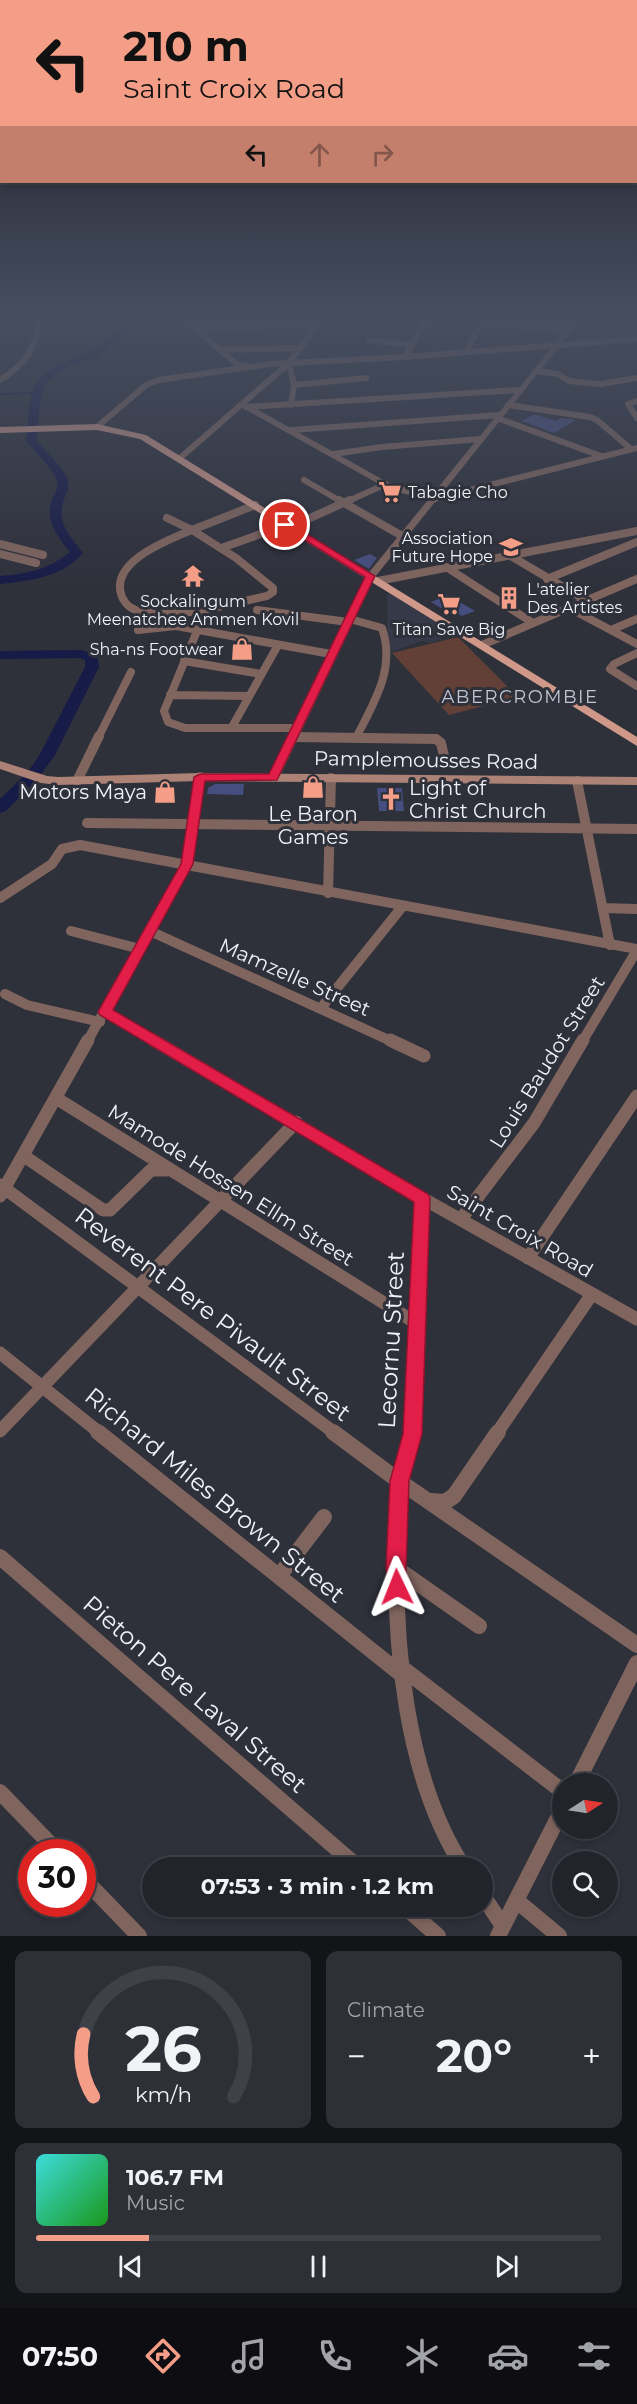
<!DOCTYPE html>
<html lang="en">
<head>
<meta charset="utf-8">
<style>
	:root { --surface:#22242c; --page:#2e3038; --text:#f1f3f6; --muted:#a2a4a9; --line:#3f4148; --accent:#f49e87 }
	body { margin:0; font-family:Montserrat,sans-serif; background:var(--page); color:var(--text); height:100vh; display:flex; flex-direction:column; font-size:22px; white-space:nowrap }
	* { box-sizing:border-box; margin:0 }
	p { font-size:20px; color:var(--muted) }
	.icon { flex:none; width:33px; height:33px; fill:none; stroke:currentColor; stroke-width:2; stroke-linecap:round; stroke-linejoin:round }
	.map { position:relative; height:1936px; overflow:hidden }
	.drawer { display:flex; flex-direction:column; gap:15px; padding:15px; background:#131418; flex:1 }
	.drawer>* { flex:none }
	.hud { position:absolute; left:0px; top:0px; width:638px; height:183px; box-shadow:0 3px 9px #0003,0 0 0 2px var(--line); background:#f49e87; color:#111; overflow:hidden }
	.needle { width:39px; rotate:78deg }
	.controls { position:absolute; left:552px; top:1773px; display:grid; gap:12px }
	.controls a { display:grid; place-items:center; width:66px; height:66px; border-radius:50%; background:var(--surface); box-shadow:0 3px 9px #0003,0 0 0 2px var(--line); font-size:30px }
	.speed { position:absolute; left:18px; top:1839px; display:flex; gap:12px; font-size:30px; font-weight:700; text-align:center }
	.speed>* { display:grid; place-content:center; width:78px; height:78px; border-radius:50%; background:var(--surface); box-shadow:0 3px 9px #0003,0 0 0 2px var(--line); line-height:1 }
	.speed .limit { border:9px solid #d22; background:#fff; color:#111 }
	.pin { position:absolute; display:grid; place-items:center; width:51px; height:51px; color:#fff; margin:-26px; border:3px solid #fff; border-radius:50%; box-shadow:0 2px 6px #0007 }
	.me { position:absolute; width:66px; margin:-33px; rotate:358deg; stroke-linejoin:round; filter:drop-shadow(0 0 4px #0008) }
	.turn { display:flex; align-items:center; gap:21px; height:126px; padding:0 24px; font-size:27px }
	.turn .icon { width:78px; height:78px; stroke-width:2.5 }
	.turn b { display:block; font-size:42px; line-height:51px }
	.lanes { display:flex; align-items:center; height:57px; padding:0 24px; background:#0003; justify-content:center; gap:30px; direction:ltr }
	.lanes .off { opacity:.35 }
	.big { font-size:45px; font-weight:700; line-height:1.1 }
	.drawer .card { flex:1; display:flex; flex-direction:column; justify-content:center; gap:9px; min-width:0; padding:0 21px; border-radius:12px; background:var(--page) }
	.drawer .dial { align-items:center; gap:0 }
	.dial svg { height:156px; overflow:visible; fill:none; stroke:var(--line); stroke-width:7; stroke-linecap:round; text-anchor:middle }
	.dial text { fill:var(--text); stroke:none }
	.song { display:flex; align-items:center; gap:18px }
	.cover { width:72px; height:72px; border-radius:9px; background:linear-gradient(135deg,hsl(180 70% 55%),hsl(120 70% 35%)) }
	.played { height:6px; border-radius:3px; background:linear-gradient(90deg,var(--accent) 20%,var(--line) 20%) }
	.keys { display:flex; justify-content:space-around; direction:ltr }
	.heat { display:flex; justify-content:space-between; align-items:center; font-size:33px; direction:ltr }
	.drawer .tiles { flex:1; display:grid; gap:15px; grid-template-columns:1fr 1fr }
	.card:last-child { grid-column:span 2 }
	.trip { position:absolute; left:142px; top:1857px; width:351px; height:60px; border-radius:30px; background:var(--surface); box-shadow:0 3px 9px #0003,0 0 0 2px var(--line); font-weight:700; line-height:60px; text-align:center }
	.menu { display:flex; height:96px; justify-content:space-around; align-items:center; background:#0e0e12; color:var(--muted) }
	.menu .icon { width:42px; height:42px }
	.menu .active { color:var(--accent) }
	.menu b { font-size:27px; color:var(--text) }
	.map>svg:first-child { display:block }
	.built { fill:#353948 }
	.green { fill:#624037 }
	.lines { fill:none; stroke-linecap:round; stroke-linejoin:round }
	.stream { stroke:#171b47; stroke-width:1.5 }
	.river { fill:#171b47; fill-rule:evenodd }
	.building { fill:#454e7f }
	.minor-far4 { stroke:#80655e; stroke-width:6 }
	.minor-far3 { stroke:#80655e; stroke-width:8 }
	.minor-far2 { stroke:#80655e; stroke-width:10 }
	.minor-far1 { stroke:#80655e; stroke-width:13 }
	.minor { stroke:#80655e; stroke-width:16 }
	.tertiary { fill:#80655e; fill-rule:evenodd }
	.secondary { fill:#ad8276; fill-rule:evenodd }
	.primary { fill:#cf9889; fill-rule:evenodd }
	.route { fill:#e11d48; stroke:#92132f; stroke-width:1.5 }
	.labels { text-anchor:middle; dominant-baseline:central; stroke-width:6; stroke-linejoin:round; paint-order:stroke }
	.far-poi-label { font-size:16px; fill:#f0f2f9; stroke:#2e303a; text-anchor:start }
	.far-quarter-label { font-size:18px; letter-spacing:1.5px; fill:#c2c5d2; stroke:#2e303a }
	.street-label { font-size:20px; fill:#f0f2f9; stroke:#2e303a }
	.poi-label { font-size:20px; fill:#f0f2f9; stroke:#2e303a; text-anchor:start }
	.near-street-label { font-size:24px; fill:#f0f2f9; stroke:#2e303a }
</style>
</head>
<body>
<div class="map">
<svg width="637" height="1936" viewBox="0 0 637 1936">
	<rect width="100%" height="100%" fill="#2e303a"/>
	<path class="built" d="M391 593 455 633 431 643 422 641 388 653 387 595Z"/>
	<path class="green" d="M458 637 518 697 449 715 392 653Z"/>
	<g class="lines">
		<path class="stream" d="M0 394 39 393"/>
		<path class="river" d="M125 318H133L134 320C124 335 110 348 94 357 79 365 55 369 46 385 37 401 40 422 36 440 44 449 66 470 68 481 70 490 65 494 63 503 56 523 72 538 83 553 63 577 29 581 0 584V576C27 574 49 569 70 552 59 539 45 521 51 502 54 494 59 490 57 481 54 470 33 450 26 440 29 422 27 400 36 384 52 358 118 350 125 318Z
			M81 650 97 655 99 667 54 757 37 779 6 811 0 813V799L27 773 39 756 85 667V660L80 658 0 659V651Z"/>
	</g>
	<path class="building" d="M534 414 556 421 561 418 576 420 554 433 522 421Z
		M370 554 377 558 369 569 354 560Z
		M448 595 475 611 462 616 446 606 441 608 431 602Z
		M215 784H244L243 795 207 794 208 788Z
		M159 786H174L172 798H157Z
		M377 788H402L404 811H379Z"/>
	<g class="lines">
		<path class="minor-far4" d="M139 318H142
			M182 318 238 365H245
			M532 318 574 323
			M633 318 637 319
			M483 321 567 331
			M197 329 318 323
			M369 340 412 345
			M220 350 301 348
			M466 352 478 330
			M405 357 427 318
			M289 363 294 385 291 405
			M535 371 558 374 569 381 600 384 637 378
			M0 380C28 362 34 351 40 318
			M294 385 366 378
			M637 401 628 404 637 418
			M508 405 590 417 597 420 631 449
			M246 407 519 390
			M247 407 392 488 435 497
			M497 418 601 456
			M97 427 146 385 159 380 270 364 405 357 637 339
			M292 430 499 415
			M333 454 382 447 480 439
			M180 458 289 363 322 318
			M304 480 342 502
			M434 499 637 448
			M346 502 386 484"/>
		<path class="minor-far3" d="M339 500 404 537
			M167 518 192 530
			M290 527 350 500
			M192 530 236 558 273 588V592L267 596C228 604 183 619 144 612 134 611 126 606 122 597 108 562 168 540 192 530Z
			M192 530 255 505
			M0 544 43 555
			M224 547 286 525
			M0 554 36 563
			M509 555 587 601
			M446 567 533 623
			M547 579 637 542
			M378 581 637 531
			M571 609 637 644
			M257 610 348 622
			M350 619 382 628C396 669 374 702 356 738
			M138 630 176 626 331 654
			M611 630 637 619
			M197 631 164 711 168 722 185 728H296
			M482 645 637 579
			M637 653 614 664 610 669 637 686
			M184 661 261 674
			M170 695 249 696
			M232 727 278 645
			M292 737 355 738
			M98 738 131 672"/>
		<path class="minor-far2" d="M292 737 436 739 441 743 446 765
			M77 781 99 736
			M577 781 610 945
			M87 823 637 829
			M328 893 331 778
			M0 898 52 864 62 849 80 845 637 949
			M603 908 637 909
			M71 931 140 949
			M150 931 393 1042
			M5 994 27 1005 100 1022
			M321 1008 402 907
			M105 1012 156 1042
			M87 1042 187 864 200 777
			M582 1042 637 950"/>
		<path class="minor-far1" d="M153 1040 422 1198 637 1319
			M390 1040 424 1056
			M56 1098 416 1323
			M24 1156 103 1210H110L151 1170H167
			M0 1185 335 1433
			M0 1196 88 1040
			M461 1219 534 1123 583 1040
			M528 1258 637 1096
			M0 1353 100 1433
			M0 1431 296 1122
			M412 1433 422 1198
			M497 1433 592 1294"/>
		<path class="minor" d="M98 1432 401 1674
			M333 1432 399 1481 637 1645
			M412 1432C409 1450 401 1467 399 1485 397 1502 398 1519 397 1535 393 1641 405 1778 464 1868
			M431 1501 445 1502 454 1496 498 1432
			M0 1557 359 1868
			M396 1568 479 1626
			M279 1576 324 1517
			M401 1667 562 1791
			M576 1784 637 1663
			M0 1792 58 1852
			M82 1877 139 1936
			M483 1896 503 1926
			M517 1901 559 1936
			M404 1906 438 1936
			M498 1936 562 1810"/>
		<path class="tertiary" d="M576 318H582L375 577 279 778 277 780H269L267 778 366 576Z"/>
		<path class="secondary" d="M0 761 47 776 58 777 200 773 637 777V785L200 781 58 785 41 783 0 769Z"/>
		<path class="primary" d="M97 424 146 435 637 737V746L140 439 97 430 0 433V427Z"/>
	</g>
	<linearGradient id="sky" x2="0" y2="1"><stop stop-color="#191a20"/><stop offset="0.54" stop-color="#464e60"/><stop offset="1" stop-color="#464e60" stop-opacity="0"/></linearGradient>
	<rect width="637" height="589" fill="url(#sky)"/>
	<path class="route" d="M282 523H289L375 576 277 780 205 781 193 864 113 1010 428 1194 430 1198 422 1434 409 1481 406 1568 407 1587 404 1594 397 1597 390 1594 386 1568 390 1481 403 1434 414 1202 100 1015 98 1012 181 864 194 777 200 774H269L365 577 282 526Z"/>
	<defs>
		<g id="supermarket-bare" transform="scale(1.8)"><path d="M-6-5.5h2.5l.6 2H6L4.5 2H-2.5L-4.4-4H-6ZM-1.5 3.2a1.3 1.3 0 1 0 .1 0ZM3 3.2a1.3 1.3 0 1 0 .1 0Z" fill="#f49e87" stroke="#2e303a" stroke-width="2.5" paint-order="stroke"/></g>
		<g id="school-bare" transform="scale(1.8)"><path d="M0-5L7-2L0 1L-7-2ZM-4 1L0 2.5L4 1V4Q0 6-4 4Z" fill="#f49e87" stroke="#2e303a" stroke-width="2.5" paint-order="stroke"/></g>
		<g id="temple-bare" transform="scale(1.8)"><path d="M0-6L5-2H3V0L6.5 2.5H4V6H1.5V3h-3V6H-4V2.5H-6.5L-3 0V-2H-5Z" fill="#f49e87" stroke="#2e303a" stroke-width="2.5" paint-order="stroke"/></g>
		<g id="building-bare" transform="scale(1.8)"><path d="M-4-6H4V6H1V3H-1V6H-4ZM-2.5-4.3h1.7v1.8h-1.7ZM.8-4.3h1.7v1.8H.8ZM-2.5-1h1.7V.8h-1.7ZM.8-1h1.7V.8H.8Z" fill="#f49e87" stroke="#2e303a" stroke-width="2.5" paint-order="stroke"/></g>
		<g id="shop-bare" transform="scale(1.8)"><path d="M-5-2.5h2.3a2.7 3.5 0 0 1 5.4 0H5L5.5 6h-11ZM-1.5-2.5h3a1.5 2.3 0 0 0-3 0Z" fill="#f49e87" stroke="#2e303a" stroke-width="2.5" paint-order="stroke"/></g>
		<g id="church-bare" transform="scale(1.8)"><path d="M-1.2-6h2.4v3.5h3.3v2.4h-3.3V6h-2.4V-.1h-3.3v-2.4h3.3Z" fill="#f49e87" stroke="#2e303a" stroke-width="2.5" paint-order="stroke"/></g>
	</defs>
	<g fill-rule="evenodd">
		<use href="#supermarket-bare" x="390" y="492"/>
		<use href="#school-bare" x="511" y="547"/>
		<use href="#temple-bare" x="193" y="576"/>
		<use href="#building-bare" x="509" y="598"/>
		<use href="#supermarket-bare" x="449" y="604"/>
		<use href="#shop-bare" x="242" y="649"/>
		<use href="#shop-bare" x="313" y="787"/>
		<use href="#shop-bare" x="165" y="792"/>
		<use href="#church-bare" x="391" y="799"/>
	</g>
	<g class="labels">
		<g class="far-poi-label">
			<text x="408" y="492">Tabagie Cho</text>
			<text x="493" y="538" text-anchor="end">Association<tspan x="493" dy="18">Future Hope</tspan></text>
			<text x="527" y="589">L'atelier<tspan x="527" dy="18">Des Artistes</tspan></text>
			<text x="193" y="601" text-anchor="middle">Sockalingum<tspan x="193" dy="18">Meenatchee Ammen Kovil</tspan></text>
			<text x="449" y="629" text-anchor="middle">Titan Save Big</text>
			<text x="224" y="649" text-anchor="end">Sha-ns Footwear</text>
		</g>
		<g class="far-quarter-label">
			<text x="520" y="697">ABERCROMBIE</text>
		</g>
		<g class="street-label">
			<text transform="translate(426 760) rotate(1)">Pamplemousses Road</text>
			<text transform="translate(295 977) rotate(24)">Mamzelle Street</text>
			<text transform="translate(547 1062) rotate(-58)">Louis Baudot Street</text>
			<text transform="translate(231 1185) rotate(32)">Mamode Hossen Ellm Street</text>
			<text transform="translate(520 1231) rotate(30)">Saint Croix Road</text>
		</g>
		<g class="poi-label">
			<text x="409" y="788">Light of<tspan x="409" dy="23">Christ Church</tspan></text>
			<text x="147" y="792" text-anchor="end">Motors Maya</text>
			<text x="313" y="814" text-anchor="middle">Le Baron<tspan x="313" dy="23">Games</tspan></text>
		</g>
		<g class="near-street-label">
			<text transform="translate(213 1314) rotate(37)">Reverent Pere Pivault Street</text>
			<text transform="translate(391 1340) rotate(-87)">Lecornu Street</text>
			<text transform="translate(215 1495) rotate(39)">Richard Miles Brown Street</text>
			<text transform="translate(195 1694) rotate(41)">Pieton Pere Laval Street</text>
		</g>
	</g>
</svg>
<div class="controls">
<a><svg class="needle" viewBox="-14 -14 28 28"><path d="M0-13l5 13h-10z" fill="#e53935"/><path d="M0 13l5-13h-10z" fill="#a2a4a9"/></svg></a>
<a><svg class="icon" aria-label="search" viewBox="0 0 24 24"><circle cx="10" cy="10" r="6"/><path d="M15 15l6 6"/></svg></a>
</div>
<div class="speed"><div class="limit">30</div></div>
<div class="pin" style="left:285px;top:525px;background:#d93025"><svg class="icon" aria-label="arrive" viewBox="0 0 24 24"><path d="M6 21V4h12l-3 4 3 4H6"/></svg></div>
<svg class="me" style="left:397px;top:1587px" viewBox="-20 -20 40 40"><path d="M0-17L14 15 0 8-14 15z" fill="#e11d48" stroke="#fff" stroke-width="4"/></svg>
<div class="trip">07:53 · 3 min · 1.2 km</div>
<div class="hud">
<div class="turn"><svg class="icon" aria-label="left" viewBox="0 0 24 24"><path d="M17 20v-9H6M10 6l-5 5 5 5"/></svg><div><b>210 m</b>Saint Croix Road</div></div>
<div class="lanes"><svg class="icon" aria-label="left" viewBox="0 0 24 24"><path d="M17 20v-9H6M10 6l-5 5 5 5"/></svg><svg class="icon off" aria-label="ahead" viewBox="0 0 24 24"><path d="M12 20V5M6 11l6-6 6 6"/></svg><svg class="icon off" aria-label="right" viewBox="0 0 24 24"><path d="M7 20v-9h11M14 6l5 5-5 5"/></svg></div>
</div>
</div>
<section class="drawer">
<div class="tiles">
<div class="card dial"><svg viewBox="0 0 100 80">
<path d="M14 69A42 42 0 1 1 86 69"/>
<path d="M14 69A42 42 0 0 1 9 37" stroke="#f49e87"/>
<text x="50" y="56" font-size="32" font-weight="700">26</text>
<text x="50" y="72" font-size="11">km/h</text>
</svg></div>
<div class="card"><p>Climate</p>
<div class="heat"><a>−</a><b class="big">20°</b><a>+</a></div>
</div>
<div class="card">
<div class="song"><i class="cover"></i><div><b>106.7 FM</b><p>Music</p></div></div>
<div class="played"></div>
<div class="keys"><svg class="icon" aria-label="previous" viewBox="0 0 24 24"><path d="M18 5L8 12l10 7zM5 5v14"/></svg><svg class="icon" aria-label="pause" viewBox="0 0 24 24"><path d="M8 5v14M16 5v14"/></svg><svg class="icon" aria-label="next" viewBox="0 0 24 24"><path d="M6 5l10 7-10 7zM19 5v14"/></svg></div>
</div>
</div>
</section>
<nav class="menu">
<b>07:50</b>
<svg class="icon active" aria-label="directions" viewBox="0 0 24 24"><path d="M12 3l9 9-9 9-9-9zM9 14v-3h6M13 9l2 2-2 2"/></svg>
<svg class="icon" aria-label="music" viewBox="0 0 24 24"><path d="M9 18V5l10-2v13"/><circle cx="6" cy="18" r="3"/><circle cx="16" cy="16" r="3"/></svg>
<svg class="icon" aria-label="phone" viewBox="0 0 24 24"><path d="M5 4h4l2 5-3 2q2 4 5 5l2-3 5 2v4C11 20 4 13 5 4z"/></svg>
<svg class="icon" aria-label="climate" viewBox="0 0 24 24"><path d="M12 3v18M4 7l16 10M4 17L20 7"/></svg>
<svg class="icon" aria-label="car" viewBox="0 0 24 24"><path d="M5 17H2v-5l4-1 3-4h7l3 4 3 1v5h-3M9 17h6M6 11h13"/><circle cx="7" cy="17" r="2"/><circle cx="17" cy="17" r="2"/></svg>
<svg class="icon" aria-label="filters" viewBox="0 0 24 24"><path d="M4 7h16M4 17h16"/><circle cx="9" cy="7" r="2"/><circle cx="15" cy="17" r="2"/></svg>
</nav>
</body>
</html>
